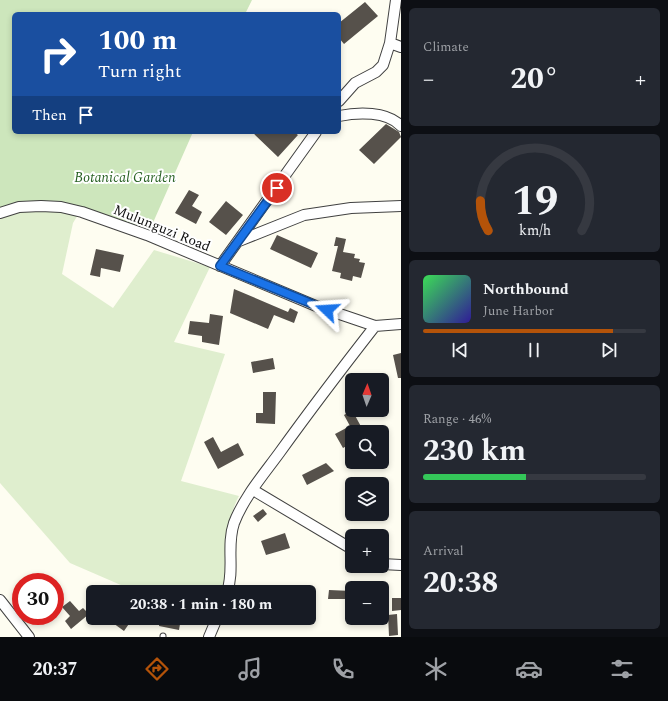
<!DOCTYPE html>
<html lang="en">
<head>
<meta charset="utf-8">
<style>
	:root { --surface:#171b24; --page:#242831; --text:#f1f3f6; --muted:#9ea1a6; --line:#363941; --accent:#b45309 }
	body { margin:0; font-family:Spectral,serif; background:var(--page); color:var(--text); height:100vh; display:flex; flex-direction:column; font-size:15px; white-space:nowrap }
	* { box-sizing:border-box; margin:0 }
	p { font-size:13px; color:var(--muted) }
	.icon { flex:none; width:22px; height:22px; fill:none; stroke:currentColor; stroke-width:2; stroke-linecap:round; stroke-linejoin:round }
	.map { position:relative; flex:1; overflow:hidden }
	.panel { display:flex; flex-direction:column; gap:8px; padding:8px; background:#0d0f14; width:267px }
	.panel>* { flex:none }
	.guide { position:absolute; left:12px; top:12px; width:329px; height:122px; border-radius:6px; box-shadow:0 2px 6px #0003; background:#1a4fa0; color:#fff; overflow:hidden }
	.needle { width:26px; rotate:2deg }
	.buttons { position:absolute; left:345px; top:373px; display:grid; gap:8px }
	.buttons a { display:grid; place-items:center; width:44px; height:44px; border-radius:6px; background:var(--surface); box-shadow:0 2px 6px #0003; font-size:20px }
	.speed { position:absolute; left:12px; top:573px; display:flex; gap:8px; font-size:20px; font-weight:700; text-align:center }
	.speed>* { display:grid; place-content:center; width:52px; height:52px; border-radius:50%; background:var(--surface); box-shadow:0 2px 6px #0003; line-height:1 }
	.speed .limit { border:6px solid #d22; background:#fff; color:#111 }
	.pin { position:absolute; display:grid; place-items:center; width:34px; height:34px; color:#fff; margin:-17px; border:2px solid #fff; border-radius:50%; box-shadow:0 1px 4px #0007 }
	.me { position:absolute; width:44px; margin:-22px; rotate:290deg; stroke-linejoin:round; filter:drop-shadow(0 0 3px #0008) }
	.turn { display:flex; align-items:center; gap:14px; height:84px; padding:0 20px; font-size:18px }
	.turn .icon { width:52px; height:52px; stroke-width:2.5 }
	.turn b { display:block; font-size:28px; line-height:34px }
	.then { display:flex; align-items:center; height:38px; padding:0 20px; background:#0003; gap:8px; font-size:15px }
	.big { font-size:30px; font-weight:700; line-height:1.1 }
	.panel .card { flex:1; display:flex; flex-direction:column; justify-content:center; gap:6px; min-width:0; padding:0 14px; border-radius:6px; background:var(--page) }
	.panel .dial { align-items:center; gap:0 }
	.dial svg { height:104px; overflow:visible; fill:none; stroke:var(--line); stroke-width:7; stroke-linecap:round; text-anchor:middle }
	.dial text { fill:var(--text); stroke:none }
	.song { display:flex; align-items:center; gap:12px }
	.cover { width:48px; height:48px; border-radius:6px; background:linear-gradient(135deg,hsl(130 70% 55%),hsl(250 70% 35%)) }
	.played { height:4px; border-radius:2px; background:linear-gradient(90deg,var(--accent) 85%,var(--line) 85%) }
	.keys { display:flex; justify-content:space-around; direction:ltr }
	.heat { display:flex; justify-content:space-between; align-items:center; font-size:22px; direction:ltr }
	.charge { height:6px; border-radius:3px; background:linear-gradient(90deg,#34c759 46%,var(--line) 0) }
	.trip { position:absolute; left:86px; top:585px; width:230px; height:40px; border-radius:6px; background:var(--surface); box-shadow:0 2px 6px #0003; font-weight:700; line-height:40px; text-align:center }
	.tab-bar { display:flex; height:64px; justify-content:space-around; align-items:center; background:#090b0e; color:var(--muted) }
	.tab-bar .icon { width:28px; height:28px }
	.tab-bar .active { color:var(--accent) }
	.tab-bar b { font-size:18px; color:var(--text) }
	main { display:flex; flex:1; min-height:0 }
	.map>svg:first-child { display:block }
	.green { fill:#cde6bc }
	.pitch { fill:#dfeece }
	.building { fill:#56514b }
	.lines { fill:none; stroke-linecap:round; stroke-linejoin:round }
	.service-casing { stroke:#414141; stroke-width:7 }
	.minor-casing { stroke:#414141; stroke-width:12 }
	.service { stroke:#fff; stroke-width:5 }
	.minor { stroke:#fff; stroke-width:10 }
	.route-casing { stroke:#114b97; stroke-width:10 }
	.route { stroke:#1a73e8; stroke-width:7 }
	.labels { text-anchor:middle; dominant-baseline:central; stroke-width:4; stroke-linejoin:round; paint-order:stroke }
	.park-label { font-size:14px; font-style:italic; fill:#286123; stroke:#fff }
	.street-label { font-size:14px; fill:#0e0e0e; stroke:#fff }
</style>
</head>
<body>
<main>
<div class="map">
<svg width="401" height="637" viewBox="0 0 401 637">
	<rect width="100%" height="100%" fill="#fefdf1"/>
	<path class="green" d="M0 0H252L245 14H14V132H193L148 234 82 208 0 209Z"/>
	<path class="pitch" d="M82 208 73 223 62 274 113 308 154 250 210 267 174 342 225 354 181 481 239 496C223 525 231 560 222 592H137L70 563 0 483V209Z"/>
	<path class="building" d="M365 2 378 16 344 44 339 38V23Z
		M386 124 399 132 401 137 374 164 359 150Z
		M252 132H294L298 135 278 157Z
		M189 190 199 195 192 206 202 212 196 224 175 213Z
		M226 201 243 215 226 235 209 222Z
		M277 235 318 253 311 268 270 249Z
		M336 237 346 239 343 252 355 254 354 258 360 259 359 262 365 263 361 278 353 276 352 281 340 278 341 273 332 271 338 246H334Z
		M96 249 124 255 120 272 101 268 100 277 90 275Z
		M234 289 288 312 290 308 298 312 294 323 274 315 268 329 230 313Z
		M210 314 223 316 219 345 202 342V336L188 334 190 321 209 323Z
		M401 353V378H398L393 355Z
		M273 358 275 369 253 373 251 362Z
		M263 392H276L275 424 256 423V413H263Z
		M352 410 364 432H352V443L343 448 335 434 350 426 344 415Z
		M213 437 221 452 238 443 244 455 218 469 204 442Z
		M326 463 334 471 307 485 302 475Z
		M263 509 267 514 258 522 253 516Z
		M285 533 290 548 266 555 261 541Z
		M329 590 352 591V599H328Z
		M392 598H401V610L392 611Z
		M70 601 79 611 83 608 89 614 71 629 65 621 70 616 62 607Z
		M397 614 398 635 389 636 388 615Z
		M106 618H133L124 631Z
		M160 618H181L179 630 159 626Z"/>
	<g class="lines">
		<g class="service-casing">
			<path id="service" d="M163 636V637"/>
		</g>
		<g class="minor-casing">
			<path id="minor" d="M390 43 401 47
				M339 101 355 83 376 72 383 65 390 43 396 0
				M339 116C358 112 387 111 401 126
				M0 213 19 207 41 206 61 207 82 212 147 235 316 306 375 326 401 324
				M239 241 304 215 351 208 401 206
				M220 266 316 132
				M253 490 352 549
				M382 564 401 565
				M227 592C235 570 226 546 234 523 244 497 264 474 280 452 311 409 343 367 375 326
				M0 600 29 637
				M209 637 217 618"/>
		</g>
		<use href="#service" class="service"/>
		<use href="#minor" class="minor"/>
	</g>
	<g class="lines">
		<g class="route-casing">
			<path id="route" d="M277 188 220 266 327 310"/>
		</g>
		<use href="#route" class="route"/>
	</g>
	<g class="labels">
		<g class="park-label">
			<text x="125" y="177">Botanical Garden</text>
		</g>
		<g class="street-label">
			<text transform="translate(162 228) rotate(22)">Mulunguzi Road</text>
		</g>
	</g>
</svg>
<div class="buttons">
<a><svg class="needle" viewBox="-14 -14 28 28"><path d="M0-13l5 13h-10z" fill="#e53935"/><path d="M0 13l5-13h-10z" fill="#9ea1a6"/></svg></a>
<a><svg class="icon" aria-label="search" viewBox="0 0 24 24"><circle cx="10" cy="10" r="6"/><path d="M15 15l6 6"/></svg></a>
<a><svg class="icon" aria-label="layers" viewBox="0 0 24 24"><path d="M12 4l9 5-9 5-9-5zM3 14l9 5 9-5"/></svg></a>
<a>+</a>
<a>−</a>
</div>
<div class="speed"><div class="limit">30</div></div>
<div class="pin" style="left:277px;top:188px;background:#d93025"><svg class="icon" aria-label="arrive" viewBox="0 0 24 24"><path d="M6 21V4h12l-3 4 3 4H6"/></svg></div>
<svg class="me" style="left:327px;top:310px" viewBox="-20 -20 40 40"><path d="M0-17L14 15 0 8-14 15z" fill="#1a73e8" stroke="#fff" stroke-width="4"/></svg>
<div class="trip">20:38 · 1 min · 180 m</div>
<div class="guide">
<div class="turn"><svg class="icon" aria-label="right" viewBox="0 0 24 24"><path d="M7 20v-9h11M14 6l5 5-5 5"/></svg><div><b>100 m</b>Turn right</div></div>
<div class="then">Then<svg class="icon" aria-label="arrive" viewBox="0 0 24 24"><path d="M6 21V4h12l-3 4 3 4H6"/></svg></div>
</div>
</div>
<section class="panel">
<div class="card"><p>Climate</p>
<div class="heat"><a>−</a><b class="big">20°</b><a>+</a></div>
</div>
<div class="card dial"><svg viewBox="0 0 100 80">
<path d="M14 69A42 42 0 1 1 86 69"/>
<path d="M14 69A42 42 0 0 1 8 46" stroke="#b45309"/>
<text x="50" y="56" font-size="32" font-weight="700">19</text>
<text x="50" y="72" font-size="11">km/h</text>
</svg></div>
<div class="card">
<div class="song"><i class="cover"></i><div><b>Northbound</b><p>June Harbor</p></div></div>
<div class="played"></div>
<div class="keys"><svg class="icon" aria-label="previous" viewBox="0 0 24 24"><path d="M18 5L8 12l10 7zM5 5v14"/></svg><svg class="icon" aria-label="pause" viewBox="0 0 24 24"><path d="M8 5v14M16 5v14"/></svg><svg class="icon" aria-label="next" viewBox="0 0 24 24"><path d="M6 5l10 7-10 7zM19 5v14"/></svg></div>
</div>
<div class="card"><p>Range · 46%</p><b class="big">230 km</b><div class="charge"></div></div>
<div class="card"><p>Arrival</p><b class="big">20:38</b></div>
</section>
</main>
<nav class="tab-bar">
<b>20:37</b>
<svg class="icon active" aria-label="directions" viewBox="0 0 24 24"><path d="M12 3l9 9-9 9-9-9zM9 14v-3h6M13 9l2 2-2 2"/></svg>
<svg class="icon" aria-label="music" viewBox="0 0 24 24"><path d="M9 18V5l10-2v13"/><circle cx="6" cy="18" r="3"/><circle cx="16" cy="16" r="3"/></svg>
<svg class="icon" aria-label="phone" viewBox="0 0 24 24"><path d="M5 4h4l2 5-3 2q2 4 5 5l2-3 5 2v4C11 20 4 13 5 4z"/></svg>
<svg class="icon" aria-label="climate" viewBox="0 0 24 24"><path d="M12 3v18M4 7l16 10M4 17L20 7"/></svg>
<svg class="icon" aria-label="car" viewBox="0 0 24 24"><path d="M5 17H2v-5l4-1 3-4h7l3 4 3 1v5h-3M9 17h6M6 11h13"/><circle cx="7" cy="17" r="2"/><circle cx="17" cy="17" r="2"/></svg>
<svg class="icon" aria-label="filters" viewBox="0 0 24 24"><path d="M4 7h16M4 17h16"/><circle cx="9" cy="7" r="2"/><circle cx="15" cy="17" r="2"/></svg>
</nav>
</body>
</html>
